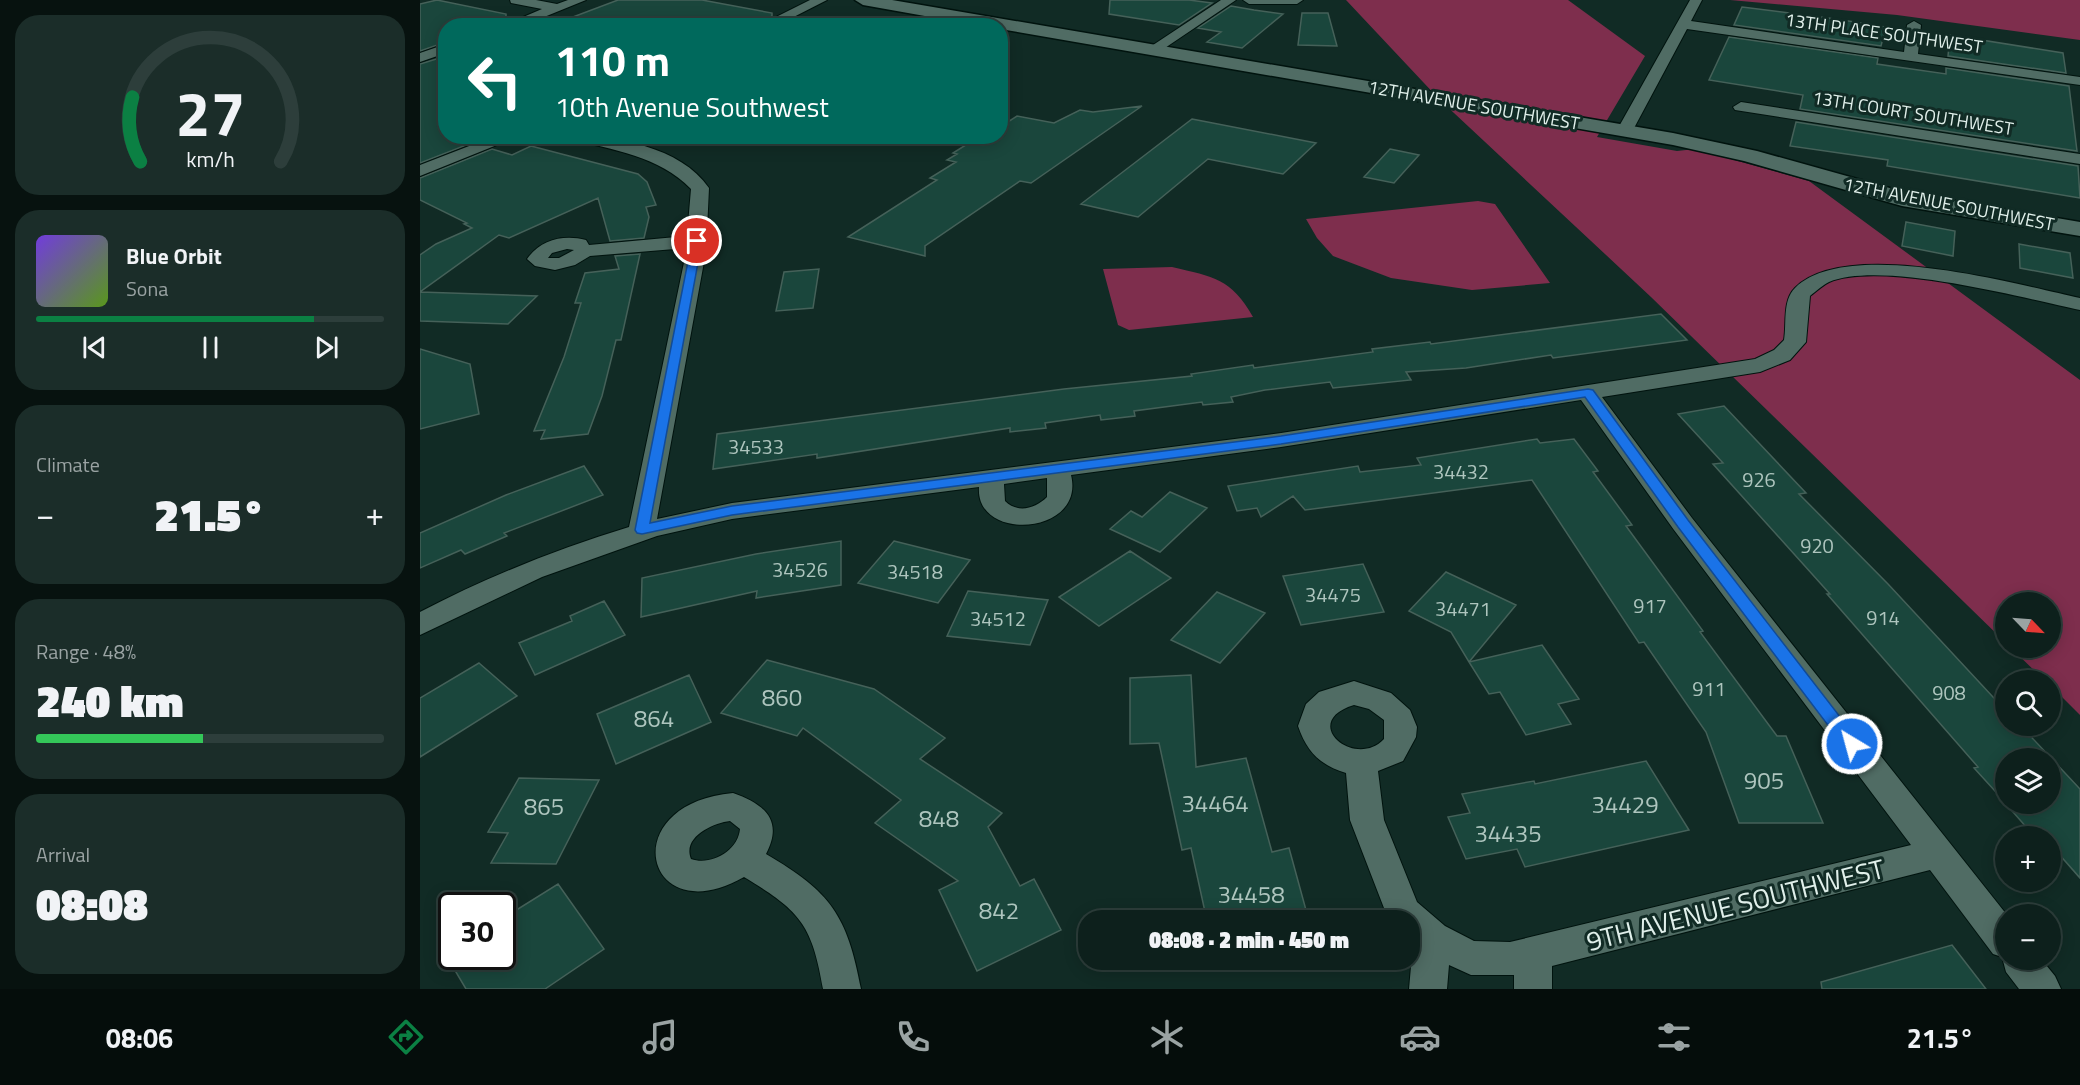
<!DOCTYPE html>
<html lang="en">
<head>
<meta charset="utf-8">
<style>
	:root { --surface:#0d201c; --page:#1b2d29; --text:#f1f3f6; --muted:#9aa3a3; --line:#2d3e3b; --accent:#0b8043 }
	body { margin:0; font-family:"Titillium Web",sans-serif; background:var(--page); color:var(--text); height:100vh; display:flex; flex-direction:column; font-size:22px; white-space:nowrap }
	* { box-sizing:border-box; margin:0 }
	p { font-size:20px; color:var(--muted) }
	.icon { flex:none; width:33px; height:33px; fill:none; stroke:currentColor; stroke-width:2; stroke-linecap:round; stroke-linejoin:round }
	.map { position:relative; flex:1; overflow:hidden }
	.side { display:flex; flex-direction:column; gap:15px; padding:15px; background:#07120f; width:420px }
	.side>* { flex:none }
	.guide { position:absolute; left:18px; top:18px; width:570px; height:126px; border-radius:24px; box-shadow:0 3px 15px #0003,0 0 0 2px var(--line); background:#00695c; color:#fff; overflow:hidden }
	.needle { width:39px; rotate:115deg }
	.controls { position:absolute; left:1575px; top:592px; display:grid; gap:12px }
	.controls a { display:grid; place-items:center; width:66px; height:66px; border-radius:50%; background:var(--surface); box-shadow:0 3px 15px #0003,0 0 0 2px var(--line); font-size:30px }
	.speed { position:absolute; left:18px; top:892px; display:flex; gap:12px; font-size:30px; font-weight:700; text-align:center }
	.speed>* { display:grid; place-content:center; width:78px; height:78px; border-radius:50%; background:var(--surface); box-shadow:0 3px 15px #0003,0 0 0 2px var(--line); line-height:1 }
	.speed .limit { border:3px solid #111; border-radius:9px; background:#fff; color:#111 }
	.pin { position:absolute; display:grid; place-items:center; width:51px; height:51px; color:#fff; margin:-26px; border:3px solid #fff; border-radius:50%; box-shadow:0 2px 6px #0007 }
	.me { position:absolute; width:66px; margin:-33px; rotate:323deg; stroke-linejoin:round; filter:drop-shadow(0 0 4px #0008) }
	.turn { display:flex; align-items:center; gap:21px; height:126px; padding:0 18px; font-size:27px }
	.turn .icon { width:78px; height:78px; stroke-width:2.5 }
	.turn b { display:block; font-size:42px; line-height:51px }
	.big { font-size:45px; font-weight:800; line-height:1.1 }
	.side .card { flex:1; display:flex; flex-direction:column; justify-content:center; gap:9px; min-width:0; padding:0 21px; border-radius:24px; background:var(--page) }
	.side .dial { align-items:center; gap:0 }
	.dial svg { height:156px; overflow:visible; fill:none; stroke:var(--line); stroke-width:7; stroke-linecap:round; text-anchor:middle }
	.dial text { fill:var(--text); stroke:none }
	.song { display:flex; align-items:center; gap:18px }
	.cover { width:72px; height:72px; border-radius:9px; background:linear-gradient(135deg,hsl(260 70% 55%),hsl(90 70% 35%)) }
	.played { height:6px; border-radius:3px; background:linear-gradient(90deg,var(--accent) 80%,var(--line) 80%) }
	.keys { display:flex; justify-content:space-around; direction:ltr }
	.heat { display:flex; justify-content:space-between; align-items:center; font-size:33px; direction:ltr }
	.charge { height:9px; border-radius:4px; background:linear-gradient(90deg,#34c759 48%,var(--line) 0) }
	.trip { position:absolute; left:658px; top:910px; width:342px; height:60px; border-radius:24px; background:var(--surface); box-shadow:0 3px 15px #0003,0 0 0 2px var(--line); font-weight:800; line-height:60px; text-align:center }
	.tabs { display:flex; height:96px; justify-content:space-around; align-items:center; background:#050d0b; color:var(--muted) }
	.tabs .icon { width:42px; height:42px }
	.tabs .active { color:var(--accent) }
	.tabs b { font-size:27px; color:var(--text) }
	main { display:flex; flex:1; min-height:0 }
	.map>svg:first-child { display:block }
	.green { fill:#7e2e4d }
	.building { fill:#1a463c; stroke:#456159; stroke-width:1.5 }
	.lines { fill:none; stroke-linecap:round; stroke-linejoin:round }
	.street-casing { stroke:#00130e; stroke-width:2 }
	.secondary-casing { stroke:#00130e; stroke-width:3 }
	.street { fill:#506c64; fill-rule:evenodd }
	.secondary { fill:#506c64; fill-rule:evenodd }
	.route { fill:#1a73e8; stroke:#114b97; stroke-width:1.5 }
	.labels { text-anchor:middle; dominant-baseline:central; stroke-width:6; stroke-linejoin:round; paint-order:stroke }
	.far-street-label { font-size:18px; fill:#e0efea; stroke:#112b25 }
	.number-label { font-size:20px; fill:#aec5be }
	.near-number-label { font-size:24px; fill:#aec5be }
	.near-street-label { font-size:27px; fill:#e0efea; stroke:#112b25 }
</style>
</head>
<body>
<main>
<section class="side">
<div class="card dial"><svg viewBox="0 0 100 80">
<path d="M14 69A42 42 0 1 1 86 69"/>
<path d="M14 69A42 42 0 0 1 10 36" stroke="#0b8043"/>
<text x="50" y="56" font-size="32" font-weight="700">27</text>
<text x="50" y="72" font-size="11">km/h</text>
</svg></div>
<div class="card">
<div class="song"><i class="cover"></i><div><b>Blue Orbit</b><p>Sona</p></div></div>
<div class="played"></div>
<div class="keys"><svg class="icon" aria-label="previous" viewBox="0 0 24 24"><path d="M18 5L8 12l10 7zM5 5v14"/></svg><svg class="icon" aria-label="pause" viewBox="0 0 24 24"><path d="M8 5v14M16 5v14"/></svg><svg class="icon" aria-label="next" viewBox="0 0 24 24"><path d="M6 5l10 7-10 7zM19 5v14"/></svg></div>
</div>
<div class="card"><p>Climate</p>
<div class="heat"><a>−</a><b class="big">21.5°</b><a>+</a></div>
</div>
<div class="card"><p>Range · 48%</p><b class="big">240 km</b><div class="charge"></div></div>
<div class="card"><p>Arrival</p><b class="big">08:08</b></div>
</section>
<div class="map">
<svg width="1660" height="989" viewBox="0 0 1660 989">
	<rect width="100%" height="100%" fill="#112b25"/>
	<path class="green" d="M926 0H1148L1225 56 1177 137 1257 151 1275 149 1389 181 1660 380V715L1631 686 1630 681H1625L1591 648H1630V603H1586L1585 642 1231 297 1019 99Z
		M1310 0H1660V40L1477 15Z
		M1058 201 1075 204 1130 283 1052 290 971 278 913 256 897 238 886 219Z
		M752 267C794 277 811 278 833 317L709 330 698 325 683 269Z"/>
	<path class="building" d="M17 0 86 14V22L80 26H26V42L0 51V4Z
		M198 0H282L352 13V16L336 26H138L137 23Z
		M690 0H769L792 3 759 25 689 14Z
		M811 6 834 10 863 14 822 48 787 42 801 32 778 28Z
		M1322 7 1416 19 1466 27 1461 46 1314 25Z
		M882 13H908L917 46 878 45Z
		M1530 35 1643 53 1646 73 1528 56Z
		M1309 37 1458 58 1457 64 1526 74V68L1649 86 1657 151 1380 109 1383 95 1289 80Z
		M26 56V138L49 144 0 163V64Z
		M722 106 611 183 600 181 505 246V256L428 237 517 180 510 178 536 162 527 160 537 154 533 153 560 136H580V127L597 116 634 123 660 110 673 112Z
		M772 119 896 143 863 174 788 159 718 217 661 204Z
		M1376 122 1658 166 1660 198 1467 166 1468 160 1370 146Z
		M111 146 218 174 227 182 236 205 226 207 229 217 224 238 190 241 178 198 89 238 79 235 0 292 117 296 88 324 0 321V255L16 244 52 228 44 224 47 223 0 200V178L72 149 92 155Z
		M970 149 999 155 974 183 944 177Z
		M1486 222 1535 231 1533 256 1482 246Z
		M1599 244 1650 253 1653 278 1600 268Z
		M220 254 201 340H196L182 396 168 434 121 439 125 430 114 431 144 357 161 303H155L165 273 199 269 195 256Z
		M399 269 393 308 356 311 364 272Z
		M1241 314 1267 340 1133 358 1131 355 1046 368 986 372 991 380 913 388 910 382 845 390 811 397 813 402 783 405 782 402 714 411 715 416 681 420 680 415 625 423 626 428 590 432V428L397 458V454L293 469 297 434 644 389 772 376 771 374 833 365 834 368 953 352 952 349 1010 342 1011 344Z
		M0 349 50 364 59 414 0 429Z
		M1304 406 1386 493 1379 494 1468 584 1586 711V726H1601L1660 789V878L1630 844V837H1615L1586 804H1630V759H1586V803L1554 768 1558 767 1407 594H1410L1293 464 1303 463 1258 414Z
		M1117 439 1120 443 1154 439 1178 471 1173 472 1212 525 1206 526 1283 631 1280 632 1357 736H1366L1403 823H1319L1286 732 1224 642 1219 643 1112 480 885 510 873 496 841 517 837 508 817 511 808 486 938 466 940 472 1001 465 997 458Z
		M164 466 183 495 84 533 87 536 45 554 41 550 0 568V533L86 495Z
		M750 492 787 508 740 552 690 529 711 511 722 517Z
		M421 541V585L336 598 337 591 221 617 222 578 336 554Z
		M474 541 550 560 518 603 438 583Z
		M710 551 751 578 679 626 639 597Z
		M943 564 964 612 881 625 863 576Z
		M1026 572 1096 605 1049 662 1031 632 989 611Z
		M548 591 628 600 610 645 527 636Z
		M797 592 845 613 800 663 751 640Z
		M184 601 205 635 115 675 99 643 152 621 150 616Z
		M1122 645 1159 699 1138 704 1151 724 1106 735 1080 692 1069 694 1049 662Z
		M347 660 454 689 525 738 500 759 582 813 568 827 600 886 614 879 641 930 557 971 519 890 538 881 455 823 481 800 383 728 377 736 301 713Z
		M59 663 97 696 0 757V698Z
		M269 675 291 722 196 764 177 714Z
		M771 675 776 767 826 758 852 852 869 848 889 921H787L771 848 762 850 739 743 710 744V678Z
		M1226 761 1269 830 1105 867 1097 849 1046 859 1028 817 1050 813 1042 794 1114 781 1115 784Z
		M99 778 179 780 136 864 71 863 88 833 68 832Z
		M138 884 184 949 125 989H46L27 957H82V919Z
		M1532 945 1566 989H1402L1401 982Z"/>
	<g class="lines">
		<g class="street-casing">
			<path id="street" d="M90 0H116L137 4 148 0H166L102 26H82L122 9 91 3Z
				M390 0H407L356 26H338Z
				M801 0H816L739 52 734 53 727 49Z
				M823 0H883L877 4H829Z
				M1270 0H1282L1271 21 1484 52 1487 25 1494 21 1501 25 1498 54 1660 77V85L1267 29 1213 130 1205 135 1199 133 1197 130Z
				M26 44V53L0 62V53Z
				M1321 102 1660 154V164L1315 110 1313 107Z
				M75 136H99L0 176V165Z
				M148 136C195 136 260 146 289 188L286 251 237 519 312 503 861 433 1335 359 1354 350 1364 340C1367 324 1362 301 1375 288 1426 237 1596 284 1660 298V310C1603 298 1461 260 1409 282 1403 285 1396 291 1390 296L1386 342 1370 360 1340 372 1182 397 1272 518 1587 915 1586 960H1622L1635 976 1641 989H1599L1586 972 1582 957 1573 954 1510 870 1132 966V989H1094V975H1051L1029 965 1027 989H989L993 944 990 942V921H969L930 820 926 773C900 765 887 752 878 726L886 704 899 692 934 681 971 693 990 710 997 727 996 737 983 761 958 771 964 820 997 902 1025 926 1054 941 1090 942 1491 845 1254 530 1161 400 861 447 651 475C666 535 555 543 559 487L312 519 237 536 122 577 0 635V612C67 577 137 549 209 527L267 248 170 256 155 265 135 270 115 266 107 259C120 240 143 234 166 240L169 245 267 236 271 189C239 156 193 150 150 139ZM147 249 154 250 139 258H128L132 253ZM627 478V497C616 508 598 514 585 501L584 484ZM934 705 949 709 964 720V739C935 770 878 722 934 705Z
				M313 793C344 804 364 820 346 854 411 892 427 915 441 989H403C392 924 380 911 324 877 225 934 193 804 313 793ZM310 821 320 829C318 851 291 866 271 859 262 837 293 823 310 821Z"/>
		</g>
		<g class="secondary-casing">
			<path id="secondary" d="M435 0H472L1253 133 1337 151 1484 192 1660 222V236L1482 206 1324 161 1253 145 580 29V26H561L443 5Z"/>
		</g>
		<use href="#street" class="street"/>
		<use href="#secondary" class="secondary"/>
	</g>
	<path class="route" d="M277 238 282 241 230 523 312 506 861 436 1168 389 1173 390 1268 520 1441 744 1438 749H1426L1258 527 1165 397 861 444 312 515 222 534 217 533 215 530 272 241Z"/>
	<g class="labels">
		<g class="far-street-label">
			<text transform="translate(1464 33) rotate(8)">13TH PLACE SOUTHWEST</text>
			<text transform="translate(1054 105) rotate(10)">12TH AVENUE SOUTHWEST</text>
			<text transform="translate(1493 113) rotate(9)">13TH COURT SOUTHWEST</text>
			<text transform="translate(1529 204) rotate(11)">12TH AVENUE SOUTHWEST</text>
		</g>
		<g class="number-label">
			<text x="336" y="446">34533</text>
			<text x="1041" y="471">34432</text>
			<text x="1339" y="479">926</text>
			<text x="1397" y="545">920</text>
			<text x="380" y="569">34526</text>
			<text x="495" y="571">34518</text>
			<text x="913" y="594">34475</text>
			<text x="1230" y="605">917</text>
			<text x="1043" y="608">34471</text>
			<text x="1463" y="617">914</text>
			<text x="578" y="618">34512</text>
			<text x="1289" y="688">911</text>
			<text x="1529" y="692">908</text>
		</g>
		<g class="near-number-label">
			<text x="362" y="697">860</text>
			<text x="234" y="718">864</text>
			<text x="1344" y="780">905</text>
			<text x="795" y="803">34464</text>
			<text x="1205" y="804">34429</text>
			<text x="124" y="806">865</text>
			<text x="519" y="818">848</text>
			<text x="1088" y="833">34435</text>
			<text x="831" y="894">34458</text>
			<text x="579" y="910">842</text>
		</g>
		<g class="near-street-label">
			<text transform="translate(1315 904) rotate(-14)">9TH AVENUE SOUTHWEST</text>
		</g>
	</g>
</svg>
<div class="controls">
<a><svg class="needle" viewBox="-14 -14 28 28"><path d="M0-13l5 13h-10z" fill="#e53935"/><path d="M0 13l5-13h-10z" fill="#9aa3a3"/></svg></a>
<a><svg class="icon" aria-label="search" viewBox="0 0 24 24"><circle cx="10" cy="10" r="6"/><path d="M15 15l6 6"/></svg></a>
<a><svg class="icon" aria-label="layers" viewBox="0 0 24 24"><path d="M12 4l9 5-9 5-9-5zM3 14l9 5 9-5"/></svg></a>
<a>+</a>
<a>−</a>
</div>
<div class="speed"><div class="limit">30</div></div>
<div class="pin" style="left:277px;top:241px;background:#d93025"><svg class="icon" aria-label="arrive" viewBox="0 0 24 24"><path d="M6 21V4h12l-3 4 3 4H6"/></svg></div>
<svg class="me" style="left:1432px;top:744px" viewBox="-20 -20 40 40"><circle r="17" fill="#1a73e8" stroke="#fff" stroke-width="3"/><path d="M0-11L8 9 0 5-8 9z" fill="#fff"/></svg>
<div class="trip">08:08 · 2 min · 450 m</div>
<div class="guide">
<div class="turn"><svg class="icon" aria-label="left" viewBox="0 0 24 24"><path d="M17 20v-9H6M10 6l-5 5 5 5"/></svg><div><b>110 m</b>10th Avenue Southwest</div></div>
</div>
</div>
</main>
<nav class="tabs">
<b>08:06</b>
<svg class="icon active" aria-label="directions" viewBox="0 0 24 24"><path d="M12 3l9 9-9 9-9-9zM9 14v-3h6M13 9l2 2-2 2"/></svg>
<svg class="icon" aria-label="music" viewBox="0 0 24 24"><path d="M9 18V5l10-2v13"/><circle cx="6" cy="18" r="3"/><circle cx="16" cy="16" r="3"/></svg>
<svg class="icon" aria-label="phone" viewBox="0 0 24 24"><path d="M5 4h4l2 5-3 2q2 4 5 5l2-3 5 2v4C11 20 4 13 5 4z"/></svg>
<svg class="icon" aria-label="climate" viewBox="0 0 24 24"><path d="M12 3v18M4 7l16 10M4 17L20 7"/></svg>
<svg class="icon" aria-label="car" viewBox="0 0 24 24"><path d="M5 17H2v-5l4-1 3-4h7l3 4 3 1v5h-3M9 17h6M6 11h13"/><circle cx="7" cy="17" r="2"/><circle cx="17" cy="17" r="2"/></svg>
<svg class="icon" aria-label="filters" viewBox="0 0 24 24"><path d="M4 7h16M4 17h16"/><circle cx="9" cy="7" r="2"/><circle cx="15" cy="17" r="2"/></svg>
<b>21.5°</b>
</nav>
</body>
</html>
